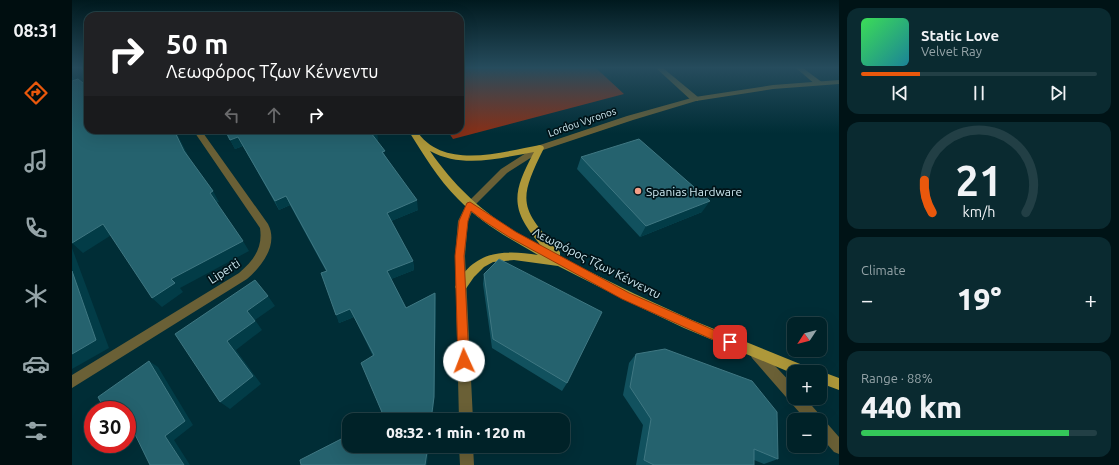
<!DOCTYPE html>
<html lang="en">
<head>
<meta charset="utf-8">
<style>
	:root { --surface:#002228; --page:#0a2a30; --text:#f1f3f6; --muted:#95a4a8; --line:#223f45; --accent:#ea580c }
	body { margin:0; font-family:Ubuntu,sans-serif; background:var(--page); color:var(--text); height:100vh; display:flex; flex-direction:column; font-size:15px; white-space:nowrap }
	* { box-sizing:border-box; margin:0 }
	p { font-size:13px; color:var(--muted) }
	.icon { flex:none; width:22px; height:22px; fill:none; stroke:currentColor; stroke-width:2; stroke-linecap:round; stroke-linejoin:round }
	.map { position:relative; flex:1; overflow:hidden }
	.sheet { display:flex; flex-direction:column; gap:8px; padding:8px; background:#001316; width:280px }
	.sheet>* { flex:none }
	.hud { position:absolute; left:12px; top:12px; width:380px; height:122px; border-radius:12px; box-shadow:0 4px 16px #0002,0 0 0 1px var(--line); background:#202124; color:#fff; overflow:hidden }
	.needle { width:26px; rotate:234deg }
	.fabs { position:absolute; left:715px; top:317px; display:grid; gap:8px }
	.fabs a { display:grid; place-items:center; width:40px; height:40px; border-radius:8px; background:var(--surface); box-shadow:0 4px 16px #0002,0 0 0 1px var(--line); font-size:20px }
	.speed { position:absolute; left:12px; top:401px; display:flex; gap:8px; font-size:20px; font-weight:700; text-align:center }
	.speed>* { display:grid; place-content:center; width:52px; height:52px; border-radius:50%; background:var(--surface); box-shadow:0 4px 16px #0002,0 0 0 1px var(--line); line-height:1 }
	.speed .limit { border:6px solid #d22; background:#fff; color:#111 }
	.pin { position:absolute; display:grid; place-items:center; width:34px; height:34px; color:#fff; margin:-17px; border-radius:8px; box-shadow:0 2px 6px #0006 }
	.me { position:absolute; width:44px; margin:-22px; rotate:358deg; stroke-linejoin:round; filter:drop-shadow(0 0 3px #0008) }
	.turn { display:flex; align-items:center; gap:14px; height:84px; padding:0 16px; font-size:18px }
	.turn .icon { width:52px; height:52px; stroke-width:2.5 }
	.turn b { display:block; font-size:28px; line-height:34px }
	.lanes { display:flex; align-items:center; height:38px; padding:0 16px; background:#0003; justify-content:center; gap:20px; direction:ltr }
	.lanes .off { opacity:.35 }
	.big { font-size:30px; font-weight:800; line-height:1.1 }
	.sheet .card { flex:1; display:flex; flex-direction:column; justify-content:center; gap:6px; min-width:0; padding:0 14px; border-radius:12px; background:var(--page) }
	.sheet .dial { align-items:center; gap:0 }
	.dial svg { height:104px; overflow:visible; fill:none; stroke:var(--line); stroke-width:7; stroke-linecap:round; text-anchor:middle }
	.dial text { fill:var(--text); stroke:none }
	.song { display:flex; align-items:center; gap:12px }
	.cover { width:48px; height:48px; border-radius:6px; background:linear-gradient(135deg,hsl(130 70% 55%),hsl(190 70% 35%)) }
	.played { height:4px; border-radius:2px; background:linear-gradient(90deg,var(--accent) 25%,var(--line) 25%) }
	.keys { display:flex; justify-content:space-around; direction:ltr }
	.heat { display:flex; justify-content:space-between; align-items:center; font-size:22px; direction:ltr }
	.charge { height:6px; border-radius:3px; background:linear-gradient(90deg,#34c759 88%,var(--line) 0) }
	.trip { position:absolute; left:270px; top:413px; width:228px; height:40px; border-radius:12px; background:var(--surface); box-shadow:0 4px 16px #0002,0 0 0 1px var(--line); font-weight:800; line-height:40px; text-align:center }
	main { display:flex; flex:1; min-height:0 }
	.tab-bar { display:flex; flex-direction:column; width:72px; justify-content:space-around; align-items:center; background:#000e10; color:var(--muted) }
	.tab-bar .icon { width:28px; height:28px }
	.tab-bar .on { color:var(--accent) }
	.tab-bar b { font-size:18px; color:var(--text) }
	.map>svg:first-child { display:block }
	.green { fill:#862f17 }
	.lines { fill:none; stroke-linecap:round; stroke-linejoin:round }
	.minor { fill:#6a6036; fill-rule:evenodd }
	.tertiary { fill:#6a6036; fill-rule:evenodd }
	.primary { fill:#ae983a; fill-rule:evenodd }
	.wall { fill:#11515e }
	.shaded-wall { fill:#023c47 }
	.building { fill:#25626e; stroke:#3f7782 }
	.route { fill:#ea580c; stroke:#983908 }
	.poi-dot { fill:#f49e87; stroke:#001318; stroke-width:1.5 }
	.labels { text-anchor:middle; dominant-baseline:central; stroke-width:3.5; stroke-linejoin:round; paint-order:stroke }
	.far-street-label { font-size:10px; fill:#cce8f0; stroke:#001318 }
	.poi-label { font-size:12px; fill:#cce8f0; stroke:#001318; text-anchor:start }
	.street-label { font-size:12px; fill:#cce8f0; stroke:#001318 }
</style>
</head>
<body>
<main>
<nav class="tab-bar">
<b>08:31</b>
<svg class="icon on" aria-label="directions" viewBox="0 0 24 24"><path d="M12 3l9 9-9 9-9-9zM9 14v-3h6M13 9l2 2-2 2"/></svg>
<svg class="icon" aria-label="music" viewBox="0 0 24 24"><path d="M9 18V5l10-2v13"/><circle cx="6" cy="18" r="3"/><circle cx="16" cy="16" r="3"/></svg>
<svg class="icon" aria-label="phone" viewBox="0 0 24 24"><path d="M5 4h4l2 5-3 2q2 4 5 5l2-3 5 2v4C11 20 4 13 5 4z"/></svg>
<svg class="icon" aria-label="climate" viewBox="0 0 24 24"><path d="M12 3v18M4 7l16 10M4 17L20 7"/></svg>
<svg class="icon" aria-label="car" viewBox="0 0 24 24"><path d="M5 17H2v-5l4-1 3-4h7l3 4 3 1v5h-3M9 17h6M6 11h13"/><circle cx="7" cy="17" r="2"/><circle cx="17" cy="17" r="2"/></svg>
<svg class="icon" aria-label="filters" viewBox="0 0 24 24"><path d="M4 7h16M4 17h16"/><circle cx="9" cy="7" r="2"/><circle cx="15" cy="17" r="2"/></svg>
</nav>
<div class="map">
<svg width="767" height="465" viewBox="0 0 767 465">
	<rect width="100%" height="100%" fill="#002d36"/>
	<path class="green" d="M388 68H524L552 94 381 139 375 130H388Z"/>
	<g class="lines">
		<path class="minor" d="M8 68H15L16 74Z
			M584 68H591L626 97V101H620Z
			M724 68H731L751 83 750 85H744Z
			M16 82V87L0 93V88Z
			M121 130H129L196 224C207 245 189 267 175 279L0 388V375L167 273C182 260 191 248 188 228Z
			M398 202 403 205 396 221 393 256 401 420H387L383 256 386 221 395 203Z
			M684 348 688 350 722 386V398H733L748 415 750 420 753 421 767 437V454L762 452 748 436V420H734L680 358 678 354 680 350Z
			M387 446H401L402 465H388Z"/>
		<path class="tertiary" d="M767 80V84L701 89 624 101 561 120 471 150 435 173 401 207H395L393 205 429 169 465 146 555 116 623 97 701 85Z"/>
		<path class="primary" d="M336 130H344C371 171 429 152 468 145L471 146 472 148C445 202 448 208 488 252V257L563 294 620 320 738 368 740 372H722V374L612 328 555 301 486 266 442 260 421 262 412 267 402 277 393 290 389 292 385 290 383 287C401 251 431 249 466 255 438 239 409 223 386 199 366 179 351 154 336 130ZM358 151C391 169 427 158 462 152 439 195 438 210 471 248 422 221 390 197 358 151Z
			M748 371 767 378V390L748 383V372H745Z"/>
	</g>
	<path class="wall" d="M153 130 306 140 305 141 314 157 346 210 319 221 341 261 342 270 319 279 334 308 363 293 364 301 362 403 312 417 301 356 282 317 267 323 254 271 218 205 207 210 171 146 163 149Z
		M509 157 630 212 568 237 505 169Z
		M412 274 495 383 490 391 420 348 411 284Z
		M564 354 706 459 692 464 682 460V465H564L571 425 551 395 557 363Z"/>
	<path class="shaded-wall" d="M0 76 6 84 0 87Z
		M102 130H103L119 161 112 151Z
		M305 131 306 140 301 142 299 133Z
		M166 137 171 146 163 149 158 140Z
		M141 191 147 202 144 203 138 193Z
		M214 196 218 205 207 210 203 201Z
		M345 200 346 210 317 222 315 213Z
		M638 201 630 212 568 237 574 226Z
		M31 224 41 234 11 253 0 243Z
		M171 241 177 251 108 288 111 292 90 307 80 298 99 279Z
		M0 248 37 348 0 369Z
		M341 261 342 270 317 280 315 271Z
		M363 293 364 301 362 403 360 420H359Z
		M196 296 203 306 183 320 190 330 164 350 189 384 158 409 148 402 155 341 175 311Z
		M278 309 282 317 267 323 264 315Z
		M77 361 86 367 121 425 102 440 118 465H112L93 436Z
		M57 422 67 426 55 436V423Z
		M356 446H357L355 465H353Z"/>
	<path class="building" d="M6 79 16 87V130H102L112 151 141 191 138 193 171 241 99 279 103 283 80 298 31 224 0 243V81Z
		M153 130H304L305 131 299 133 313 151 310 152 345 200 315 213 341 261 315 271 334 308 363 293 362 397 359 420H307L312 417 289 363 302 355 278 309 264 315 249 273 255 271 214 196 203 201 166 137 158 140Z
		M567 139 638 201 574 226 509 157Z
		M427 259 530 312 495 383 421 339 412 274Z
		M0 271 24 340 0 354Z
		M183 280 196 296 175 311 183 321 155 341 181 376 148 402 103 334Z
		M593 349 680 381 705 412 706 459 682 449V465H582L572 460 579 419 558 387 564 354Z
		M77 361 113 421 93 436 112 465H78L57 422 55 423V410H33L26 397Z
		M277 435V446H356L353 465H229L228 460Z"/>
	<linearGradient id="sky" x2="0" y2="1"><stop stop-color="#00191e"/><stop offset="0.51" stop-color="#264c5d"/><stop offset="1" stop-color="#264c5d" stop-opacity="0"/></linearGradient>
	<rect width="767" height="133" fill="url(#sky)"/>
	<path class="route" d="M398 202 444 232 557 293 662 339 664 342 662 346 658 347 655 346 550 299 437 237 412 221 399 211 396 221 392 256 397 361 396 365 392 366 388 365 386 361 383 256 387 221 395 203Z"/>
	<circle class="poi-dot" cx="566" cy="191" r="4"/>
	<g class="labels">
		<g class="far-street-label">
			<text transform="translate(510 122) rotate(-19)">Lordou Vyronos</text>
		</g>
		<g class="poi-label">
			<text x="574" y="191">Spanias Hardware</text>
		</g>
		<g class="street-label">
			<text transform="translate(525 263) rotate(27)">Λεωφόρος Τζων Κέννεντυ</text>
			<text transform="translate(152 271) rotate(-33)">Liperti</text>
		</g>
	</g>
</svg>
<div class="fabs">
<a><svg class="needle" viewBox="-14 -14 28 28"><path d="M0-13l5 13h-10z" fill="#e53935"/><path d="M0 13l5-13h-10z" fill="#95a4a8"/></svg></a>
<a>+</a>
<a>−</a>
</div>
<div class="speed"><div class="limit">30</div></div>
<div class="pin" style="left:658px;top:342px;background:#d93025"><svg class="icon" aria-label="arrive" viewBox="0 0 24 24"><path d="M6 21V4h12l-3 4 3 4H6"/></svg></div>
<svg class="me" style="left:392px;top:361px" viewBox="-20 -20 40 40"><circle r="19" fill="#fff"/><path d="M0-13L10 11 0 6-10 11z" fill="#ea580c"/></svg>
<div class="trip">08:32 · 1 min · 120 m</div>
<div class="hud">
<div class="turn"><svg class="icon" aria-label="right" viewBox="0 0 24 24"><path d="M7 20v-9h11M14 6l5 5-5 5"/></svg><div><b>50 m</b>Λεωφόρος Τζων Κέννεντυ</div></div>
<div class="lanes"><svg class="icon off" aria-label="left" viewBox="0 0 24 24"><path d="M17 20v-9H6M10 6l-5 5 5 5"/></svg><svg class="icon off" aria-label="ahead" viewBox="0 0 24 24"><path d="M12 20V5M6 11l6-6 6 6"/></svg><svg class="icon" aria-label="right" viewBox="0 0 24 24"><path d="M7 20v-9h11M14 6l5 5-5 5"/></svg></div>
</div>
</div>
<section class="sheet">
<div class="card">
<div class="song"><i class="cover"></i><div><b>Static Love</b><p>Velvet Ray</p></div></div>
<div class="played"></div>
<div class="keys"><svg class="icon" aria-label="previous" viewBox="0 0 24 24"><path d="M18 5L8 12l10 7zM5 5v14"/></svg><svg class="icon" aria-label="pause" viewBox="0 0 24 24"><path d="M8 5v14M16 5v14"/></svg><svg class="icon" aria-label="next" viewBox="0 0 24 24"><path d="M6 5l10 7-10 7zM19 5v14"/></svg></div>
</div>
<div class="card dial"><svg viewBox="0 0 100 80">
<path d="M14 69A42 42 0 1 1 86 69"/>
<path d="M14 69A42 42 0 0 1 8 44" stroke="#ea580c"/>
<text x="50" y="56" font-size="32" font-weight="700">21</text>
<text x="50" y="72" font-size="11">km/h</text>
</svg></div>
<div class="card"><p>Climate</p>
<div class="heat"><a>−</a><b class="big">19°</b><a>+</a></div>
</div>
<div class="card"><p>Range · 88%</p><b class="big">440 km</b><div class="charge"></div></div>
</section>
</main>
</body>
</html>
